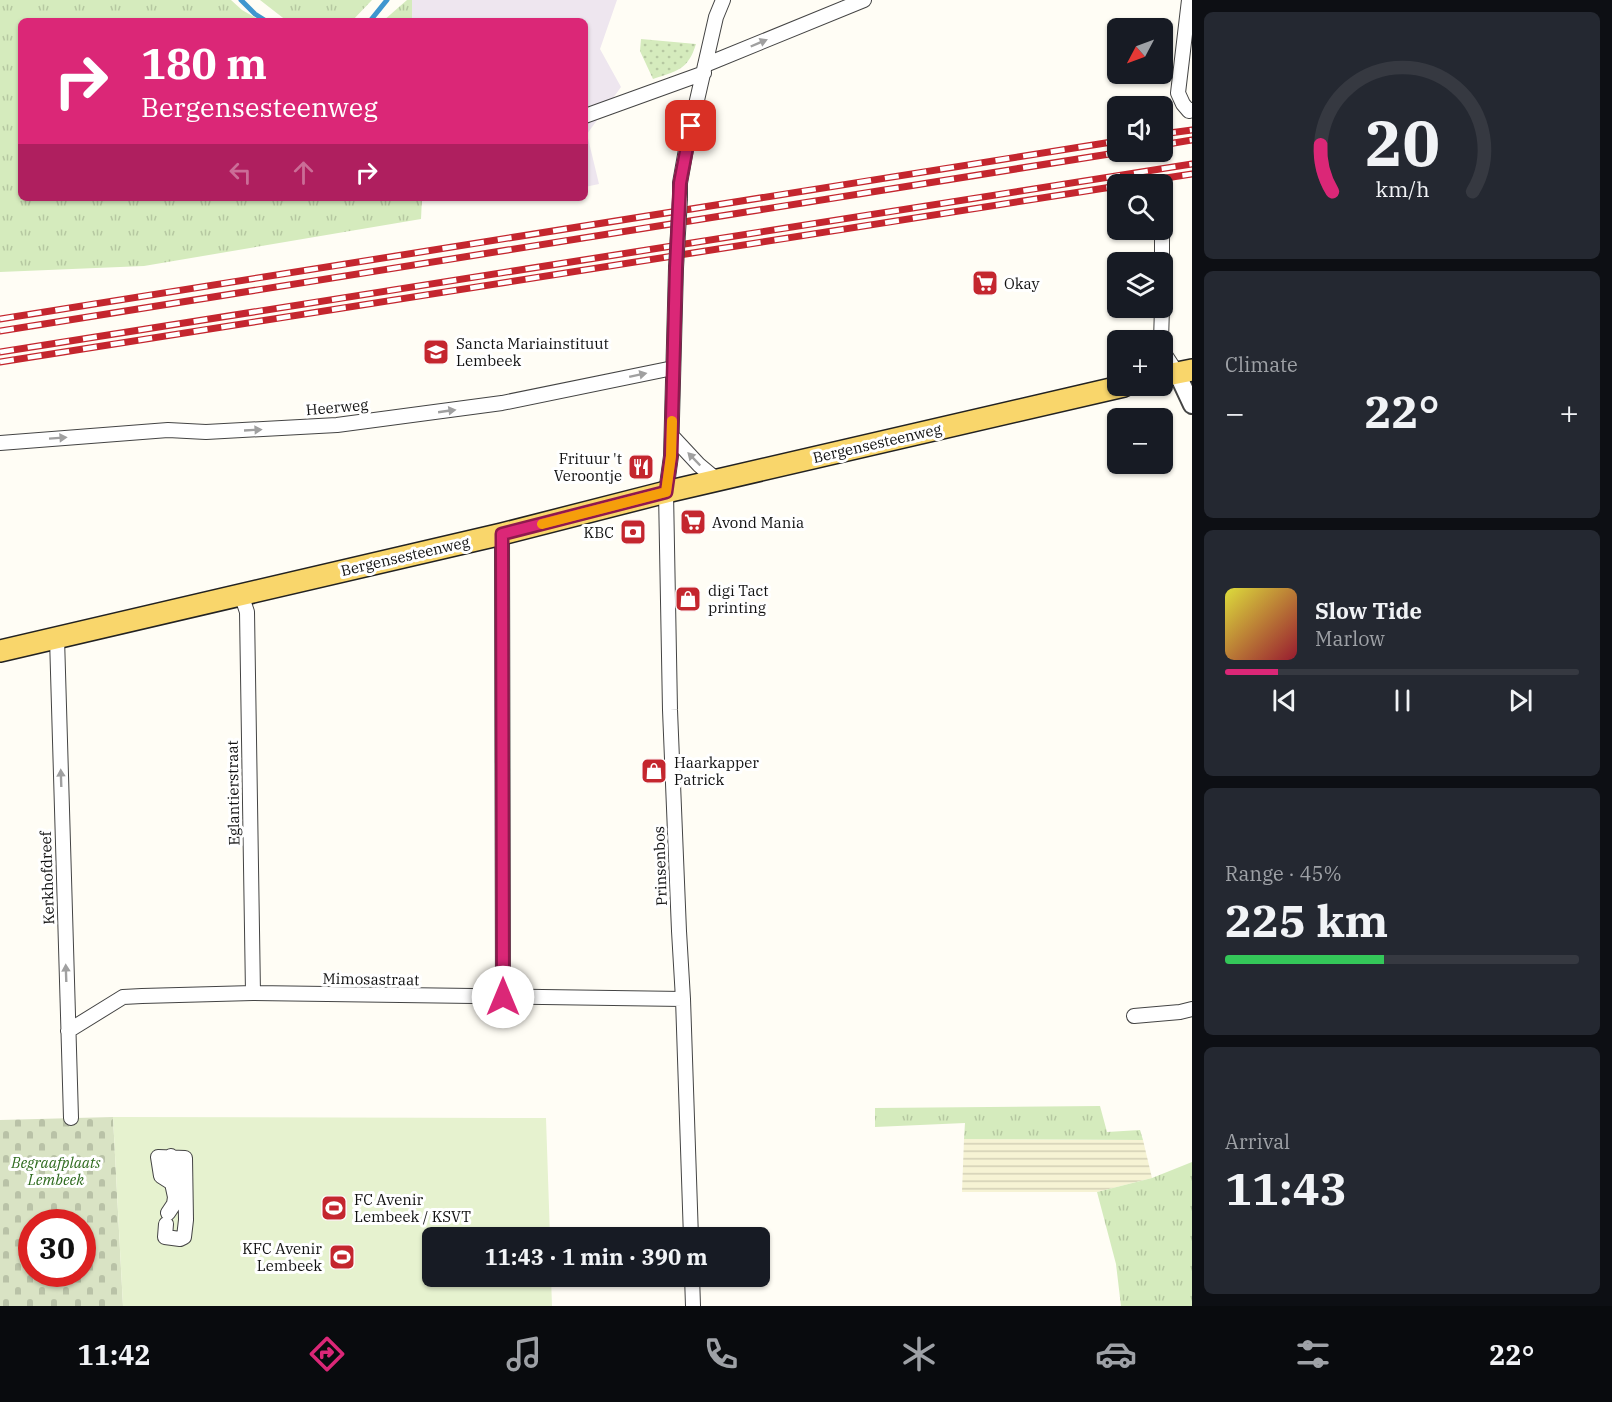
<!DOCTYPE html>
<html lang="en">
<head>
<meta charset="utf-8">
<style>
	:root { --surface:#171b24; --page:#242831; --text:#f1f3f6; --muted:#9ea1a6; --line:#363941; --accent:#db2777 }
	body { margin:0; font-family:"IBM Plex Serif",serif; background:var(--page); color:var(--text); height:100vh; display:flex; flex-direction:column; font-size:22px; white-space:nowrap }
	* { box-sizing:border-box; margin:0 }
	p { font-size:20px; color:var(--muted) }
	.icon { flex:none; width:33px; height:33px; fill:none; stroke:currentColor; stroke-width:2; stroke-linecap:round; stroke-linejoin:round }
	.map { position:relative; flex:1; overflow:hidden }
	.drawer { display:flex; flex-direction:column; gap:12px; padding:12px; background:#0d0f14; width:420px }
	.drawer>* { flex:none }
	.top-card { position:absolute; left:18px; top:18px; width:570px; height:183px; border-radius:9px; box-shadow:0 2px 4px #0004; background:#db2777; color:#fff; overflow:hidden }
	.needle { width:39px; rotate:229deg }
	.buttons { position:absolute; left:1107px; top:18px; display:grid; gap:12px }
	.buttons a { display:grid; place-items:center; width:66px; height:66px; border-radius:9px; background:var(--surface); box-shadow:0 2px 4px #0004; font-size:30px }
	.speed { position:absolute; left:18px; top:1209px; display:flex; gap:12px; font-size:30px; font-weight:700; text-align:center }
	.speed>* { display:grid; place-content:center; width:78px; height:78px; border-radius:50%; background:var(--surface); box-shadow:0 2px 4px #0004; line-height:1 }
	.speed .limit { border:9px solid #d22; background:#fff; color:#111 }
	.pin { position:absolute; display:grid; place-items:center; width:51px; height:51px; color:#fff; margin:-26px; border-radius:12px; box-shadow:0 3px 9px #0006 }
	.me { position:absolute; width:66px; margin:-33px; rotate:0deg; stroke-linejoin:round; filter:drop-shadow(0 0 4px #0008) }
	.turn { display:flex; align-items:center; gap:21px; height:126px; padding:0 24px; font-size:27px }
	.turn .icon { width:78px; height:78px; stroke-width:2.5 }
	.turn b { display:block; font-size:42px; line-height:51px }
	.lanes { display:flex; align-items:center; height:57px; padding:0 24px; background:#0003; justify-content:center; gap:30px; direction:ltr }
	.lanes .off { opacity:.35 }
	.big { font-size:45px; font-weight:700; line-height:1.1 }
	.drawer .widget { flex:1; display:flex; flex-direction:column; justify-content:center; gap:9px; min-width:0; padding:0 21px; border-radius:9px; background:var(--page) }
	.drawer .dial { align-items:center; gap:0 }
	.dial svg { height:156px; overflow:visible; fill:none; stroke:var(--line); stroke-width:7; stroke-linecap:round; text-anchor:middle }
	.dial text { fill:var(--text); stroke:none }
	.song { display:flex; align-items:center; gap:18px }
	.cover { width:72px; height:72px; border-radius:9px; background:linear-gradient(135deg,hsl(60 70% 55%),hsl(350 70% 35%)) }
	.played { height:6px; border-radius:3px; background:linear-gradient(90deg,var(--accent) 15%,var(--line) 15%) }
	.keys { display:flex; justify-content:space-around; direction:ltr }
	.heat { display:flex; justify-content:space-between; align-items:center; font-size:33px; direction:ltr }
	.charge { height:9px; border-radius:4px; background:linear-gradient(90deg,#34c759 45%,var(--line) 0) }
	.trip { position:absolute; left:422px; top:1227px; width:348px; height:60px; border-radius:9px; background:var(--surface); box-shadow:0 2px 4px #0004; font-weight:700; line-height:60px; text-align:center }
	.menu { display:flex; height:96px; justify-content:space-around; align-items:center; background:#090b0e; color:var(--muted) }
	.menu .icon { width:42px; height:42px }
	.menu .selected { color:var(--accent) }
	.menu b { font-size:27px; color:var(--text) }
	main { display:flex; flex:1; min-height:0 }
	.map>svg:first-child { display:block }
	.industrial { fill:#eee6ef }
	.farmland { fill:url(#farmland-rules) }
	.grass { fill:url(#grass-tufts) }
	.cemetery { fill:url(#cemetery-stones); fill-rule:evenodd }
	.park { fill:url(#park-dots) }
	.pitch { fill:#e6f2cf }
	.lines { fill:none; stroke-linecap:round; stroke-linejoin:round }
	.stream { stroke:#3f96cf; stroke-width:5 }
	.minor-casing { stroke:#444; stroke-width:16 }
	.tertiary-casing { stroke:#444; stroke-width:20 }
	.primary-casing { stroke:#222; stroke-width:24 }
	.minor { stroke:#fff; stroke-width:14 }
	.tertiary { stroke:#fff; stroke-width:16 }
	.primary { stroke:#f9d66b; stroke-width:21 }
	.rail-casing { stroke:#c4262e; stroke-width:7 }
	.rail { stroke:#fff; stroke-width:4.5; stroke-dasharray:14; stroke-linecap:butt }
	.minor-bridge-casing { stroke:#444; stroke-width:16; stroke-linecap:butt }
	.minor-bridge { stroke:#fff; stroke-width:14 }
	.oneway { fill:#a0a0a0 }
	.route-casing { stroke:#8e194d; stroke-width:15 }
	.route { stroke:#db2777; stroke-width:10 }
	.slow { stroke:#f59e0b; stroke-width:10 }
	.labels { text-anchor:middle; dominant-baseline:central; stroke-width:6; stroke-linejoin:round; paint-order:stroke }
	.poi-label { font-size:15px; fill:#111; stroke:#fff; text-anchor:start }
	.street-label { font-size:15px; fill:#111; stroke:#fff }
	.park-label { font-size:15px; font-style:italic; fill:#2f6b1f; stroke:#fff }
</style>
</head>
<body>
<main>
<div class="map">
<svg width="1192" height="1306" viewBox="0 0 1192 1306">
	<defs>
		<pattern id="farmland-rules" width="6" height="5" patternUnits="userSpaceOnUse" patternTransform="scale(1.5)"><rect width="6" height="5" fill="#f6f3d4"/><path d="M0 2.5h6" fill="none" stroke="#d2cfb5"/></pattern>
		<pattern id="grass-tufts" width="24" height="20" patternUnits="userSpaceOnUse" patternTransform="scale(1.5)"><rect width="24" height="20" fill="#d5ebbd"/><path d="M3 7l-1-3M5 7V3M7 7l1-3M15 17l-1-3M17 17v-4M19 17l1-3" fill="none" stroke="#b6c8a1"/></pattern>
		<pattern id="cemetery-stones" width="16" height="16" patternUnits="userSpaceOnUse" patternTransform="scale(1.5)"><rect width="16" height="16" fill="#d9e3c4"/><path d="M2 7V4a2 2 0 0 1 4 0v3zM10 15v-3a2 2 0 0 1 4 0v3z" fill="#b9c2a7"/></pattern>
		<pattern id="park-dots" width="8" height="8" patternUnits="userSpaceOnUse" patternTransform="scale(1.5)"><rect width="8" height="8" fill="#d5ebbd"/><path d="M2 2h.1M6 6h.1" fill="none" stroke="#b6c8a1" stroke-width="1.8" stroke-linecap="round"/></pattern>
	</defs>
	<rect width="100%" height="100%" fill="#fffdf5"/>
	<path class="industrial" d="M412 0H617L600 49 621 87 587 134 599 184 585 187V21H412Z"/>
	<path class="farmland" d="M964 1139 1143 1140 1152 1178 1097 1192H962Z"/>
	<path class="grass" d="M0 0H231L242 10 261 21H21V198H422L421 219 144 266 0 272Z
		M260 0H372L352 21H287Z
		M407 0H412V21H383Z
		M1100 1106 1107 1132 1140 1130 1143 1140 964 1139 965 1123 875 1127V1108Z
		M1192 1162V1306H1121L1116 1264 1097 1192 1152 1178Z"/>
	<path class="cemetery" d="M113 1117 123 1306H0V1120ZM32 1222H82V1274H32Z"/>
	<path class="park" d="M641 39 696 44C688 70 677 71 653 79L640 51Z"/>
	<path class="pitch" d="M113 1117 546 1118 550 1237 432 1238V1276L551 1277 552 1306H123Z"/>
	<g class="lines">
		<path class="stream" d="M241 0 255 14 266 21
			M370 21 387 0"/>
		<g class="minor-casing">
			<path id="minor" d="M1189 0 1178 93 1183 104 1189 111 1192 110
				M705 65 864 0
				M585 116 704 73
				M680 198V183L687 144 716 17 723 0
				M1162 262V230
				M676 268 671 456 666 492 670 710 679 931 683 999 691 1238
				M1161 340 1162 308
				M1162 350 1177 373
				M672 436 699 465 717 480
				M0 443 168 430 206 432 337 425 502 403 673 368
				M502 534 503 997
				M241 594 247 612 253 993
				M57 638 71 1118
				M1134 1016 1180 1012 1192 1009
				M68 1031 123 997 142 996 253 993 683 999
				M168 1213 174 1204 175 1197 172 1183 171 1156
				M166 1224 165 1237 180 1239 184 1237 186 1220 185 1158 158 1157 161 1176 172 1183
				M692 1276 693 1306"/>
		</g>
		<g class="tertiary-casing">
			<path id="tertiary" d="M1177 373 1192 405"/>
		</g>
		<g class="primary-casing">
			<path id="primary" d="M1162 376 1192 370
				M0 651 502 534 666 492 1124 386"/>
		</g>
		<use href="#minor" class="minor"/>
		<use href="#tertiary" class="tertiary"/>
		<use href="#primary" class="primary"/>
		<g class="rail-casing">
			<path id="rail" d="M1162 134 1192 130
				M1162 145 1192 140
				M1127 184 1192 174
				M0 319 1118 141
				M0 331 1122 152
				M0 352 1192 164
				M0 362 1118 186"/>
		</g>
		<use href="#rail" class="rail"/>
		<g class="minor-bridge-casing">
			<path id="minor-bridge" d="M676 268 680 198"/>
		</g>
		<use href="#minor-bridge" class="minor-bridge"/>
	</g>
	<defs><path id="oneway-solid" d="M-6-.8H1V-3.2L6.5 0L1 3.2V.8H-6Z" transform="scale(1.5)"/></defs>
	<g class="oneway">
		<use href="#oneway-solid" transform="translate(759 43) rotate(-23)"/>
		<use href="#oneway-solid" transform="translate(638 375) rotate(-12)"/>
		<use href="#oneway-solid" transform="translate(447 411) rotate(-8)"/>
		<use href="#oneway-solid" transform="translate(253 430) rotate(-3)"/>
		<use href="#oneway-solid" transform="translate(58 438) rotate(-4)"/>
		<use href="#oneway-solid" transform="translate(694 459) rotate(-134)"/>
		<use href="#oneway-solid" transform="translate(61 778) rotate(-92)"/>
		<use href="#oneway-solid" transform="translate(66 973) rotate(-92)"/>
	</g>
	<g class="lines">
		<g class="route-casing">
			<path id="route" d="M503 997 502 534 666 492 671 456 676 268 680 183 691 126"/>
		</g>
		<use href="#route" class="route"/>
		<path class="slow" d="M542 524 666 492 671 456 672 421"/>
	</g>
	<defs>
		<g id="supermarket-square" transform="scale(1.35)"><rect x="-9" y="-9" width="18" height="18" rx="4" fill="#c4262e" stroke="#fff"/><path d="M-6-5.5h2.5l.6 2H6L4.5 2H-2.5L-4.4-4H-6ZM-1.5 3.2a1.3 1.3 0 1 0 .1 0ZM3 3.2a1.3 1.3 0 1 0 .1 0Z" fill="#fff"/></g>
		<g id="school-square" transform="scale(1.35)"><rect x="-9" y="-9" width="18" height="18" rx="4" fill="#c4262e" stroke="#fff"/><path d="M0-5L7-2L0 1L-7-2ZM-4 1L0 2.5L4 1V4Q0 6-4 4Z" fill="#fff"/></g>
		<g id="restaurant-square" transform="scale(1.35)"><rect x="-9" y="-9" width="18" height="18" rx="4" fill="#c4262e" stroke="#fff"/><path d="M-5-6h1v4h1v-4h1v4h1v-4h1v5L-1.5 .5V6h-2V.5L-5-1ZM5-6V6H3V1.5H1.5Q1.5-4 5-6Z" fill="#fff"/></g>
		<g id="bank-square" transform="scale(1.35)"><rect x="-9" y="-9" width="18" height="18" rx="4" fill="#c4262e" stroke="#fff"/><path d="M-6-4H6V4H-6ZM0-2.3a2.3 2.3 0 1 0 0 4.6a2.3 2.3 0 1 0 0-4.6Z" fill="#fff"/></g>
		<g id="shop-square" transform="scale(1.35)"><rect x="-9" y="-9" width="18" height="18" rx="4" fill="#c4262e" stroke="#fff"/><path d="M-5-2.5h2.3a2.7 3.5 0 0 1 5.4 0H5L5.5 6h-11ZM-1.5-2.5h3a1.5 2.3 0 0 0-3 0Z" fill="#fff"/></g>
		<g id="stadium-square" transform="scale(1.35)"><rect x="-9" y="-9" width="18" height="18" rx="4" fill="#c4262e" stroke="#fff"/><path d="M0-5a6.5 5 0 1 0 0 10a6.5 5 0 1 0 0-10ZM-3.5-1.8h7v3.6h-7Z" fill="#fff"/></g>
	</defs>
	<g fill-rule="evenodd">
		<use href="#supermarket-square" x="985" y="283"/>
		<use href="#school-square" x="436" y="352"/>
		<use href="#restaurant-square" x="641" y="467"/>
		<use href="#supermarket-square" x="693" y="522"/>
		<use href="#bank-square" x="633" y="532"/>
		<use href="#shop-square" x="688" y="599"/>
		<use href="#shop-square" x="654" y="771"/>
		<use href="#stadium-square" x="334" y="1208"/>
		<use href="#stadium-square" x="342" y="1257"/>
	</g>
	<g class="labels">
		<g class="poi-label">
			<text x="1004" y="283">Okay</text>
			<text x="456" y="343">Sancta Mariainstituut<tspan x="456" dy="17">Lembeek</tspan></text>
			<text x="622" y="458" text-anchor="end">Frituur 't<tspan x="622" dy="17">Veroontje</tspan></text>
			<text x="712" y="522">Avond Mania</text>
			<text x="614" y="532" text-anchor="end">KBC</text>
			<text x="708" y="590">digi Tact<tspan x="708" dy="17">printing</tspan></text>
			<text x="674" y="762">Haarkapper<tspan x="674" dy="17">Patrick</tspan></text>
			<text x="354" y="1199">FC Avenir<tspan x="354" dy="17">Lembeek / KSVT</tspan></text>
			<text x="322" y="1248" text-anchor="end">KFC Avenir<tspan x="322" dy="17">Lembeek</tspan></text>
		</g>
		<g class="street-label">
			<text transform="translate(337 407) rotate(-5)">Heerweg</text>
			<text transform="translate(877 443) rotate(-13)">Bergensesteenweg</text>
			<text transform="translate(405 556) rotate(-13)">Bergensesteenweg</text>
			<text transform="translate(233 793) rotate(-91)">Eglantierstraat</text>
			<text transform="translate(660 866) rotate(-92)">Prinsenbos</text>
			<text transform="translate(47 878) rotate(-92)">Kerkhofdreef</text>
			<text transform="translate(371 979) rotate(1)">Mimosastraat</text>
		</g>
		<g class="park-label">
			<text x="56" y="1162">Begraafplaats<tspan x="56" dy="17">Lembeek</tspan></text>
		</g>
	</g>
</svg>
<div class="buttons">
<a><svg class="needle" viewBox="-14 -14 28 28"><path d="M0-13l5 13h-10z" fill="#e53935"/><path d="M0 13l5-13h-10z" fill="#9ea1a6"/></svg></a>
<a><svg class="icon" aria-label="sound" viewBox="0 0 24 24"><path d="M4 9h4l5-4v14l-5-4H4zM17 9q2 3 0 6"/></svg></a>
<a><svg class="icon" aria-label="search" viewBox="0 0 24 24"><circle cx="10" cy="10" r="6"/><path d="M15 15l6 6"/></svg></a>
<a><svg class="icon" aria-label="layers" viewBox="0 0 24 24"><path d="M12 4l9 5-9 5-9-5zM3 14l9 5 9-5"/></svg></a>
<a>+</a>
<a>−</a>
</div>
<div class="speed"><div class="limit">30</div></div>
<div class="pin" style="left:691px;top:126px;background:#d93025"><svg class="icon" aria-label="arrive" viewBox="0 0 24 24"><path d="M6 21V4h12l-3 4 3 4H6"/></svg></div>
<svg class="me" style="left:503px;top:997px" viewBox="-20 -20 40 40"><circle r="19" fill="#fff"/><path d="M0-13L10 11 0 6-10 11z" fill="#db2777"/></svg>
<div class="trip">11:43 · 1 min · 390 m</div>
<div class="top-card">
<div class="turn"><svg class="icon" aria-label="right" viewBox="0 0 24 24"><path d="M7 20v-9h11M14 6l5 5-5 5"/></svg><div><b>180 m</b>Bergensesteenweg</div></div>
<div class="lanes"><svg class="icon off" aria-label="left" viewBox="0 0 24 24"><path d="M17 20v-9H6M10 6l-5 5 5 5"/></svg><svg class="icon off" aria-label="ahead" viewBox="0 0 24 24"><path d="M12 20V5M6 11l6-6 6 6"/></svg><svg class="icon" aria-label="right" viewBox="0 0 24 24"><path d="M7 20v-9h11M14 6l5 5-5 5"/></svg></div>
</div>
</div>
<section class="drawer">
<div class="widget dial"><svg viewBox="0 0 100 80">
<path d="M14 69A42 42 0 1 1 86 69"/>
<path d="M14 69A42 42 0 0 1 8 45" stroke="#db2777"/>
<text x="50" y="56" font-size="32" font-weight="700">20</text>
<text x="50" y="72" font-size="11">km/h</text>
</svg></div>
<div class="widget"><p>Climate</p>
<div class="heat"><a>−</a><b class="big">22°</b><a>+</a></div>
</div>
<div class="widget">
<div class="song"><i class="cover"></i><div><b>Slow Tide</b><p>Marlow</p></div></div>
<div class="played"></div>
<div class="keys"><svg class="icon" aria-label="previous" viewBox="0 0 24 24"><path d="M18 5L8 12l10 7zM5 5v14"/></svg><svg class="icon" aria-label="pause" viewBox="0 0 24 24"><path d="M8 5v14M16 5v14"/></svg><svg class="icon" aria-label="next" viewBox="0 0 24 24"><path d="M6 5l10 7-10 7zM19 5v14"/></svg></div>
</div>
<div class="widget"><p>Range · 45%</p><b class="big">225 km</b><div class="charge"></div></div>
<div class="widget"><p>Arrival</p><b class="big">11:43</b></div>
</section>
</main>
<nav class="menu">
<b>11:42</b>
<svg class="icon selected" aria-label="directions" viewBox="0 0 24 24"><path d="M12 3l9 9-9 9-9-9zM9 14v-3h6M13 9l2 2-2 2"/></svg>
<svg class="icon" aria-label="music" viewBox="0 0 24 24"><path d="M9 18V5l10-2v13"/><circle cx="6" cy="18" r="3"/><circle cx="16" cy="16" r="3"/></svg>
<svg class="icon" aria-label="phone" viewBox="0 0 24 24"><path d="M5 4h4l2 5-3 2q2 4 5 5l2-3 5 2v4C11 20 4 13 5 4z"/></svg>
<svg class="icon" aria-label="climate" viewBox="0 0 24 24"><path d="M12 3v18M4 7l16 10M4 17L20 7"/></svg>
<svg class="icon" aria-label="car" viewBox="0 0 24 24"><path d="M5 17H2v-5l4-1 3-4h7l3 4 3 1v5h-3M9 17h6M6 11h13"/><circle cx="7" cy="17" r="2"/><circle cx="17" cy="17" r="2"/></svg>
<svg class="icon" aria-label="filters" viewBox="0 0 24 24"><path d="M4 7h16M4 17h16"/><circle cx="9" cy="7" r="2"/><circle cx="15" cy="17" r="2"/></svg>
<b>22°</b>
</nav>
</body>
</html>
